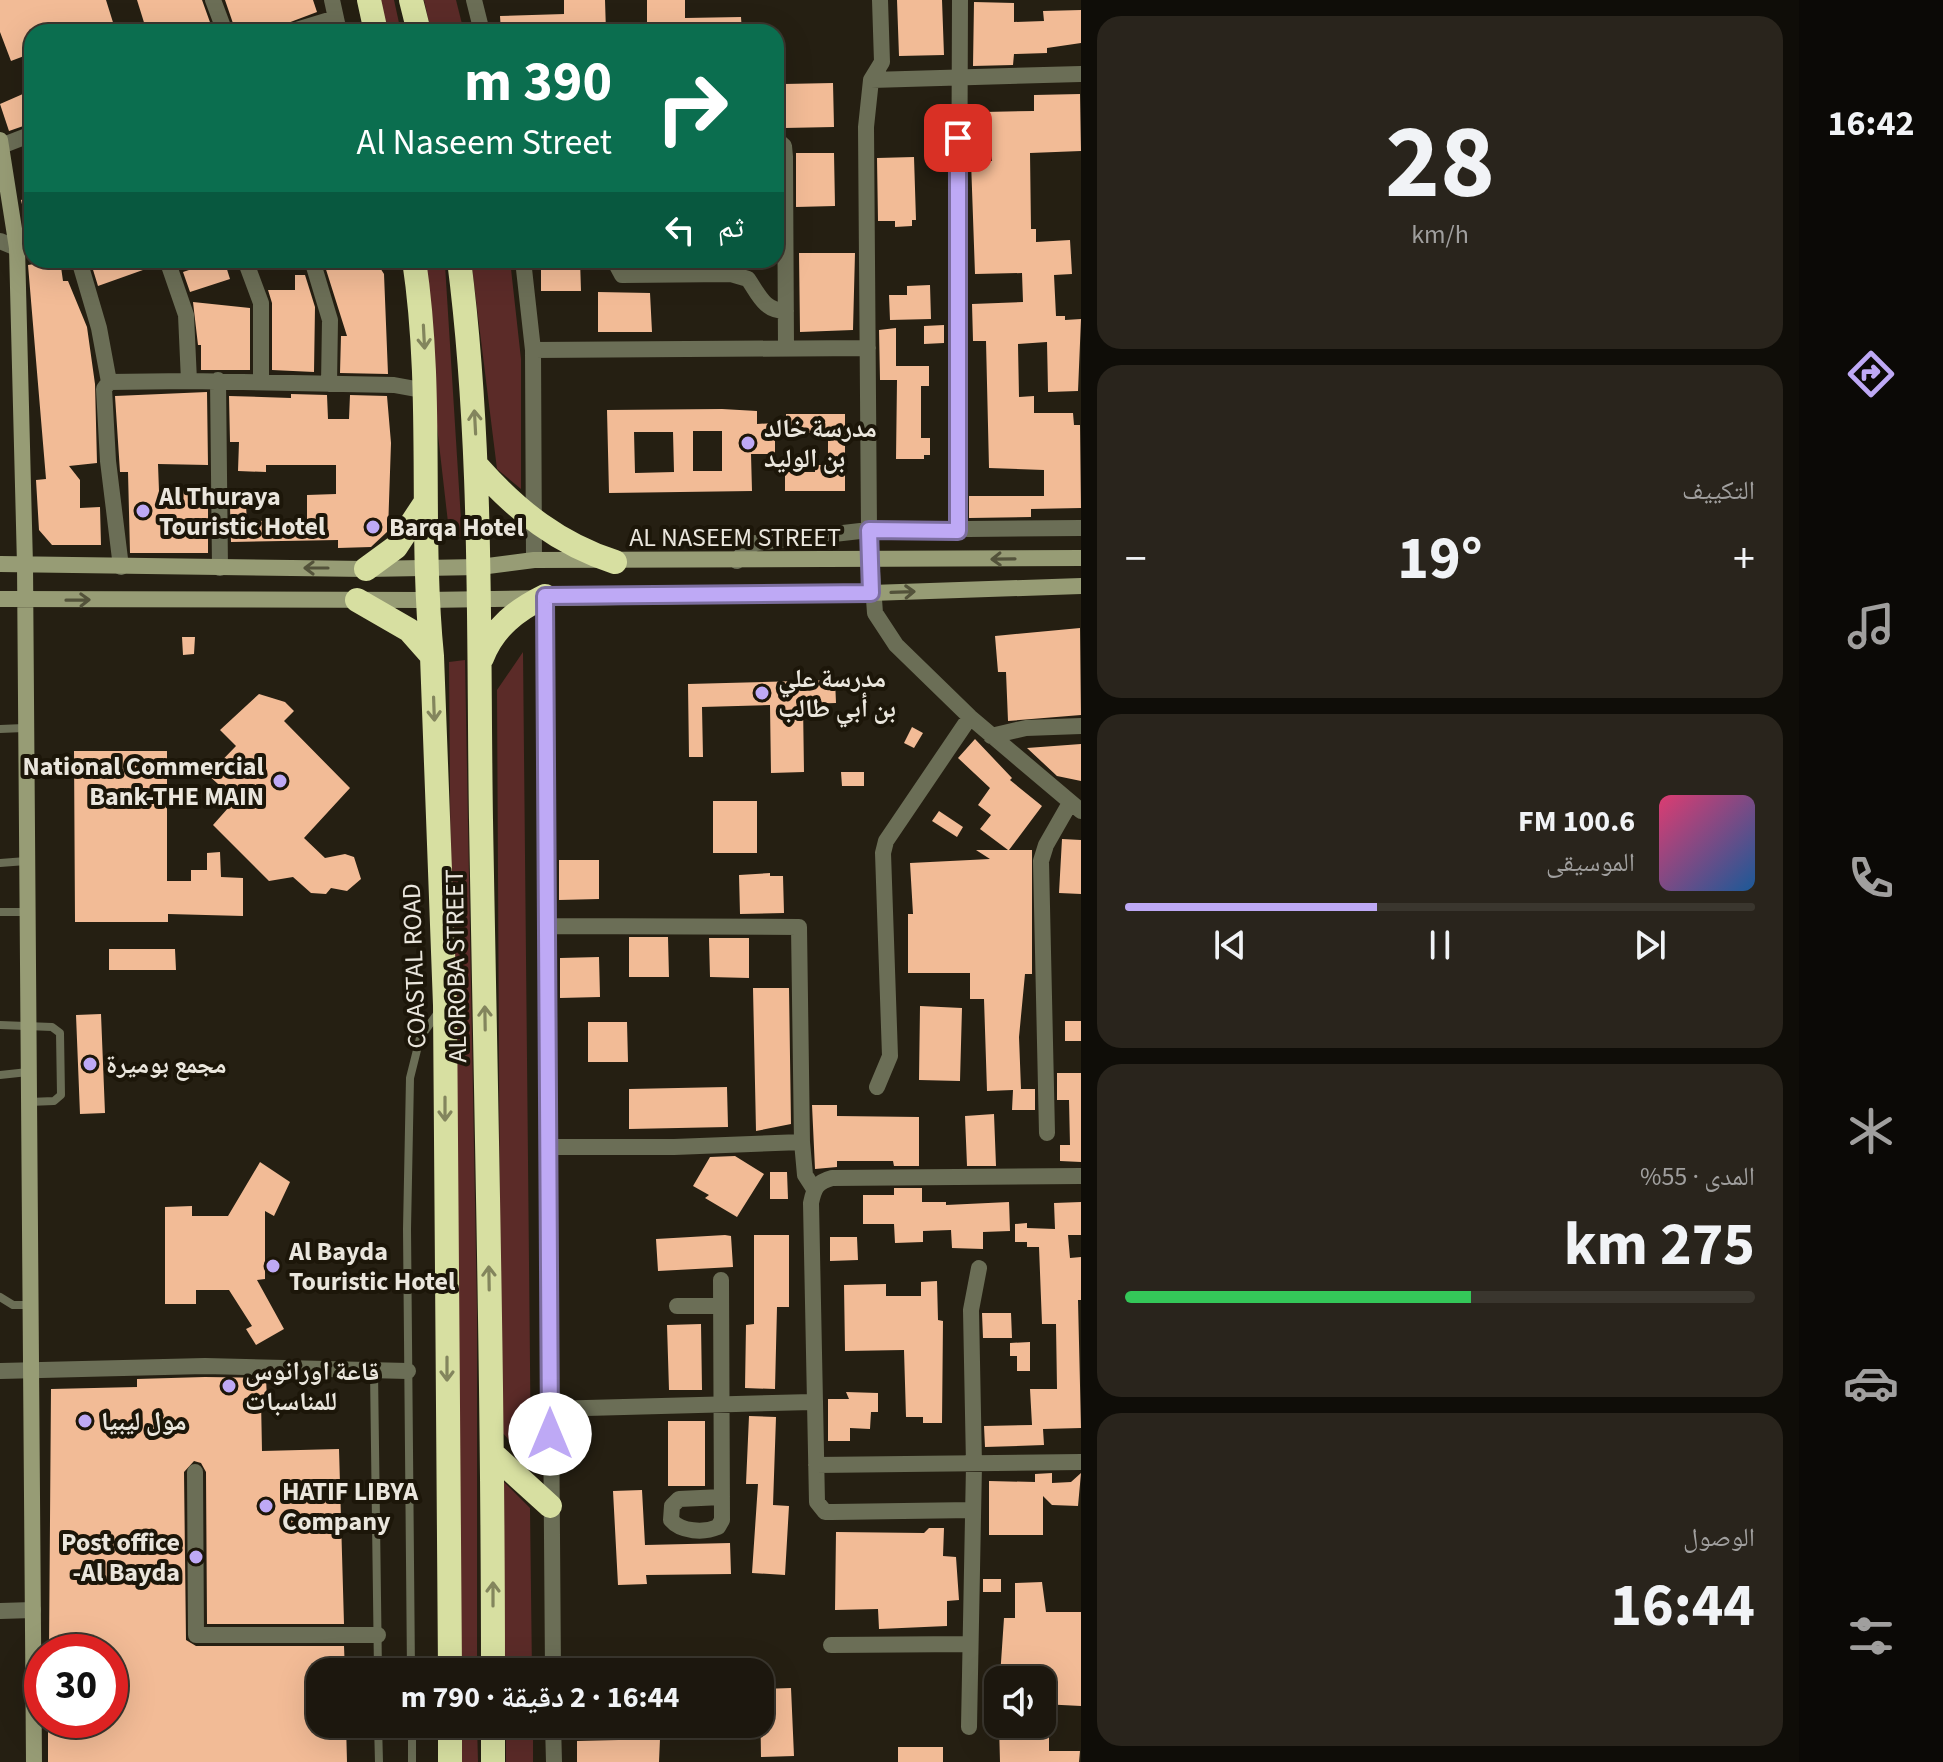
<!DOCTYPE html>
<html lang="ar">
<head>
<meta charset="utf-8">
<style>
	:root { --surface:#1c170e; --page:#29241c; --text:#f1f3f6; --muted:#a09f9e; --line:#3a362e; --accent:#bea9f5 }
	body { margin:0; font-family:"Source Sans 3","Noto Naskh Arabic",sans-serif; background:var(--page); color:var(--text); direction:rtl; height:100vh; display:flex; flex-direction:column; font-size:30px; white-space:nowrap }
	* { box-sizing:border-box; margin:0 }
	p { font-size:26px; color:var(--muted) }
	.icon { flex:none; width:44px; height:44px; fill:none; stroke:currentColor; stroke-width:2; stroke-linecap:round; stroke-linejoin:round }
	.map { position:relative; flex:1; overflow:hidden; direction:ltr }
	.details { display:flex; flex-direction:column; gap:16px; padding:16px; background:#0f0d08; width:718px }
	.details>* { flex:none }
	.hud { position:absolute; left:24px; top:24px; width:760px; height:244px; border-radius:24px; box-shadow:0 8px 32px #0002,0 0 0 2px var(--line); direction:rtl; background:#0b6e4f; color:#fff; overflow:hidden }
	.tools { position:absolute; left:984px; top:1666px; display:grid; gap:16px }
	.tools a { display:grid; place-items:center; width:72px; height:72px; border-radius:16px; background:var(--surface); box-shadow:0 8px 32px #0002,0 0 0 2px var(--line); font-size:40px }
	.speed { position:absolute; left:24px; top:1634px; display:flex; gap:16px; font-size:40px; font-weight:700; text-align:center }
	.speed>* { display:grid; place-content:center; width:104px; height:104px; border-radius:50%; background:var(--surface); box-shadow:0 8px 32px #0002,0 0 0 2px var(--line); line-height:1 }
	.speed .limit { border:12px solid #d22; background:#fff; color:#111 }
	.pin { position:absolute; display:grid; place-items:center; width:68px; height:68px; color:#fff; margin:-34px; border-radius:16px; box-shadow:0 4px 12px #0006 }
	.me { position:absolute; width:88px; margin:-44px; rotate:0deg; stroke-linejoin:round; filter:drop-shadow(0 0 6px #0008) }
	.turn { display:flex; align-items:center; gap:28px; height:168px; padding:0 40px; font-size:36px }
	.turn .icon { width:104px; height:104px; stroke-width:2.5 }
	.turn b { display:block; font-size:56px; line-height:68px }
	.then { display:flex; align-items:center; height:76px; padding:0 40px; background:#0003; gap:16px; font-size:30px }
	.big { font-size:60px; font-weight:700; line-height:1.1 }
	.details .card { flex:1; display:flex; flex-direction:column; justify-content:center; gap:12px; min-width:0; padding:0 28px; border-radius:24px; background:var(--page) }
	.details .dial { align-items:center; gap:0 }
	.dial b { font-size:104px; line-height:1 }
	.song { display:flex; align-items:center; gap:24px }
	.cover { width:96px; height:96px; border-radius:12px; background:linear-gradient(135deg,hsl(340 70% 55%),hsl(210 70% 35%)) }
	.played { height:8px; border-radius:4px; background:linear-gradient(90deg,var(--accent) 40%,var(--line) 40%) }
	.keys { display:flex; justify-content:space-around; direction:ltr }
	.heat { display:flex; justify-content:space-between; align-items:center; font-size:44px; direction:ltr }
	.charge { height:12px; border-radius:6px; background:linear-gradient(90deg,#34c759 55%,var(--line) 0) }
	.trip { position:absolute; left:306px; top:1658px; width:468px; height:80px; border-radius:24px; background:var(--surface); box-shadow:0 8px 32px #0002,0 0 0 2px var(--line); font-weight:700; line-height:80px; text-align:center; direction:rtl }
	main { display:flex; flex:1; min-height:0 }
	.dock { display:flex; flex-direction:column; width:144px; justify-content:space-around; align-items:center; background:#0b0906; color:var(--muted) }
	.dock .icon { width:56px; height:56px }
	.dock .current { color:var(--accent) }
	.dock b { font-size:36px; color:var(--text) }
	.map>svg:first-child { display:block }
	.green { fill:#5b2b28 }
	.building { fill:#f2bb96; fill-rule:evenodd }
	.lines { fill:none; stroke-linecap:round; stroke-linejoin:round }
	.lane { stroke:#6b6e56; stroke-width:8 }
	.street { stroke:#6b6e56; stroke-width:16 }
	.secondary { stroke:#979c75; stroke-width:16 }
	.highway { stroke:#d7dfa1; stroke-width:24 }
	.oneway { stroke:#83855d }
	.oneway2 { stroke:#53523a }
	.route-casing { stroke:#7c6e9f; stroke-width:20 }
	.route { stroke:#bea9f5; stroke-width:14 }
	.poi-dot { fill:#bea9f5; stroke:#1c1609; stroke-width:3 }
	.labels { text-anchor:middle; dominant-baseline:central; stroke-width:8; stroke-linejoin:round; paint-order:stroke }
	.poi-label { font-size:26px; font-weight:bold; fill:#eae6dd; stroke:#1c1609; text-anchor:start }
	.street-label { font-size:26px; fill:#eae6dd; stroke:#1c1609 }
</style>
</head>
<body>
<main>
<nav class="dock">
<b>16:42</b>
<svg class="icon current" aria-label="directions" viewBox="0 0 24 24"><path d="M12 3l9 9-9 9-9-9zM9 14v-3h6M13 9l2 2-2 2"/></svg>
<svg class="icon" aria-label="music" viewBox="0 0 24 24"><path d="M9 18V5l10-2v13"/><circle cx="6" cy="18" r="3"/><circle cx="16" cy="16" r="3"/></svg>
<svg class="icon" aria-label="phone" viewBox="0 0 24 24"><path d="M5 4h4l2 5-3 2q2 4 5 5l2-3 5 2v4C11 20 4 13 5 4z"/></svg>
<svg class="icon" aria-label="climate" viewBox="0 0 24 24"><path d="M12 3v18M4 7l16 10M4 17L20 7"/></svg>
<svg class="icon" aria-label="car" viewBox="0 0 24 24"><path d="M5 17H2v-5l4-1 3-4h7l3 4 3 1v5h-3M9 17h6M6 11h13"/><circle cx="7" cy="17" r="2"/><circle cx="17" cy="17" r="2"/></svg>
<svg class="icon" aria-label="filters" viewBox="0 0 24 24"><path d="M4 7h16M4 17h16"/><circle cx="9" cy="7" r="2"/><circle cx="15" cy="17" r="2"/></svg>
</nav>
<section class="details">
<div class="card dial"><b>28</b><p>km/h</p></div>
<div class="card"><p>التكييف</p>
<div class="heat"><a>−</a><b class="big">19°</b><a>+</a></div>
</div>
<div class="card">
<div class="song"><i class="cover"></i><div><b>100.6 FM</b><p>الموسيقى</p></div></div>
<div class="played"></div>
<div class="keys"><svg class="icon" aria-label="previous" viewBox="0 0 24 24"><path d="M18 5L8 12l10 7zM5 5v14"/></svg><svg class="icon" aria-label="pause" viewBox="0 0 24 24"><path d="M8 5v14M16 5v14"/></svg><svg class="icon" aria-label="next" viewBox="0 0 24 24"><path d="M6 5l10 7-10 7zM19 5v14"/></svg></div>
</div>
<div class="card"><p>المدى · 55%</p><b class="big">275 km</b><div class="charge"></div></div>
<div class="card"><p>الوصول</p><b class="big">16:44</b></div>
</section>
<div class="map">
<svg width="1081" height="1762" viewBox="0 0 1081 1762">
	<rect width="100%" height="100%" fill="#251f12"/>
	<path class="green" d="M376 0H394L401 32H382Z
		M424 0H456L464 32H431Z
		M418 260H444L445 265 462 536 450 540Z
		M471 260H510L521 359V489L497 469Z
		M523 652 531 1465 501 1431 497 690Z
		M465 660 477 1311V1672H457L449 662Z
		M503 1481 530 1508 532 1672H505Z
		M458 1724H477L478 1762H458Z
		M506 1724H533V1762H506Z"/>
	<path class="building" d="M0 0H106L116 32H32V53L11 61 0 32Z
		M137 0H202L211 25 191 32H147Z
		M225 0H313L317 12 264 32H236Z
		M564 0H605L606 32H501L500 16 564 14Z
		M647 0H685V18L741 17 742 32H647Z
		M897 0H942L944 55 899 56Z
		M974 2 1014 3V22L1044 21 1043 11 1081 10V43L1047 48V53L1014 54 1013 65 973 66Z
		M833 83 834 127 784 128V84Z
		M32 90V123L9 131 0 104Z
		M1080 94 1081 151 1030 153 1031 229H1036V242L1070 240 1072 274 1054 275 1056 316H1065V320L1081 319 1078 391 1048 392 1047 342 1018 344 1019 397 1034 396V413H1073L1074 425H1080L1081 508 1031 509V517L969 518V496H1044V470L989 468 986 341H973L972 304 1023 302 1022 273 975 274 971 161H992V135H981L980 117H984V112L1034 111V95Z
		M32 146V169H30L23 149Z
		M796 153H834L835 206 796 207Z
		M914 157 916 220H912V226L895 227V221H878L877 158Z
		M32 196V234H29L21 200Z
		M799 253H855L853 330 800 332Z
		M60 260 63 281H68L87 327 95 384 97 463 69 466 80 480V508L100 507 101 545H52L39 530 36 480 46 479 28 265Z
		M90 260H156L157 265 98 286Z
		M323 260H375L384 274 388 374 340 373 341 336H347Z
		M541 260H580L581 291H541Z
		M213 262 215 266 225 263 230 279 190 292 183 272Z
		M295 275H305L315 307 314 372 272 370V303L268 290H295Z
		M930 285 931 319 890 320 889 295H907V286Z
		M598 292 650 293 652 332H598Z
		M193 302 250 308V370H201V345H198Z
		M944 325V343L924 344V326Z
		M896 328V366H929V386H921V438H930V455H924V459H896L897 380H880L879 330Z
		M207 392 208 465 158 464 159 491 208 490V553H130L128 472H120L115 396Z
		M291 394 327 395 328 419H349L350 395 387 396 391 443 388 531 371 547 338 548V540L231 542 230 507 246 506 247 521 307 520V495L336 494V465H266V472L238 471 239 442H230L229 396 291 398Z
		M722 409 757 411V424L775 423V454H751L752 491 609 493 607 410ZM693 431H722V471H693ZM634 432H673L674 472 635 473Z
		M786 414H845V491H785V472H815V465H828V433H786Z
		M1080 628 1081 715 1008 721 1006 672H998L995 636Z
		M182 637H195L194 654 183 655Z
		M835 680 836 703 803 704 804 772 771 773 770 705 702 707 703 757H689L688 684Z
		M259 694 285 702 294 711 284 721 350 788 304 838 325 858 345 854 354 857 361 879 347 891 331 888 326 894 311 893 293 877 269 881 213 825 229 807 227 792 208 775 236 746 220 730Z
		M912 727 923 733 914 748 904 743Z
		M975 739 1012 778 1010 780 1042 806 1009 850H1032V974H1025L1019 1037 1021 1089H1035V1110H1012L1013 1090 987 1091 984 999H970V973H908V914H913L910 863 990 859 976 850H1008L980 829 991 815 978 805 990 788 958 758Z
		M1081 744V781L1057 776 1027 748Z
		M74 751H167V881H191V870H207V853L220 852 221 877 243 878V916L168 914V922H75Z
		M841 772H864V786H842Z
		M713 801H757V853H713Z
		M939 811 963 827 957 837 932 821Z
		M1062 839 1081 840V894L1059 893Z
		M559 860H599V899L559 900Z
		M770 873V876H783L784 913 740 914 739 875Z
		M629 937H668L669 977H629Z
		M709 938H749V978L710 977Z
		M109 949H175L176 970H109Z
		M599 957 600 997 560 998V958Z
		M753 988H789L791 1124 756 1131Z
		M920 1006 962 1008 960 1081 919 1080Z
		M101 1014 105 1113 80 1114 76 1015Z
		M1065 1021H1081V1041H1065Z
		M588 1022H627L628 1062H588Z
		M1057 1073H1081V1162L1060 1161V1145H1070L1069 1100H1057Z
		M727 1087 728 1127 629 1129V1089Z
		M812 1105H837V1116L919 1117V1166H894L893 1161H837V1167L815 1169Z
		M994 1114 996 1166H967L965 1116Z
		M735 1156 764 1174 737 1217 705 1198 709 1195 693 1186 710 1157Z
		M260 1162 290 1182 274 1216 265 1211V1279L257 1280 284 1329 256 1345 246 1329 252 1326 229 1290H196V1304H165V1207L192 1206V1216H228Z
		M770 1172H787L788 1199H770Z
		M894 1188H922V1202H946V1205L1009 1202 1010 1231 983 1232V1249L952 1248 951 1230 923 1231V1242L895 1243 894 1224H863V1195H894Z
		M1081 1202V1235H1068L1070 1258 1081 1257V1300H1078L1081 1428 1043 1429 1044 1445 985 1447 984 1426 1032 1425 1030 1389H1057L1056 1324H1042L1039 1247H1027V1242H1015V1224L1027 1223V1228L1055 1229 1054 1203Z
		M725 1235 731 1236 733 1267 658 1271 656 1239Z
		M754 1235H789V1307H777L775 1389 745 1388 746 1325 754 1324Z
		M830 1237H857L858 1260 830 1261Z
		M937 1281 938 1320 943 1321 942 1423H923V1417H906L904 1350 845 1351 844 1285 886 1284V1296H921V1282Z
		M982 1313H1011L1012 1338H983Z
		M701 1324 702 1390H669L667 1325Z
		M1030 1342V1371H1017V1356H1010V1343Z
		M205 1377 266 1378 267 1400H261L262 1451 339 1449 344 1624H207L206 1472 201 1463 194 1461 184 1472 186 1640 196 1646H344L345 1672H320V1724H346L347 1762H48V1720H110V1652H49L51 1389 137 1387V1379Z
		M846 1392 878 1393V1412H871L870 1429 850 1428V1441H828V1399H849Z
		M749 1416 776 1417 773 1505 789 1506 785 1575 752 1573 758 1484H746Z
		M668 1421H705V1486H668Z
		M1052 1473V1483L1071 1482 1081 1473 1078 1506 1052 1505 1043 1496V1535H989V1481L1035 1482V1474Z
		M642 1490 645 1545 730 1543 731 1574 646 1575 647 1584 618 1585 613 1491Z
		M929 1528H944L943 1556 956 1557 959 1600 947 1601V1626L879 1629 878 1609 835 1610 836 1532 924 1533Z
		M983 1579H1001V1592H983Z
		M1042 1582 1046 1612H1081V1706L1042 1704V1680H1004L1000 1677 1004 1618H1015V1583Z
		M654 1661H741L742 1672H654Z
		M791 1688 794 1756 761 1757 760 1689Z
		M999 1724H1049V1751H1080L1079 1762H1000Z
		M660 1739 659 1762H577V1741Z
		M898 1747H943V1762H898Z"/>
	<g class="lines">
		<path class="lane" d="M0 729 24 728
			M0 863 26 861
			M0 912H27
			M0 1025 52 1027 60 1033 61 1095 54 1101 29 1102
			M0 1075 28 1072
			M0 1297 13 1305H32
			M374 1371 378 1672
			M411 1672 407 1229 410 1078 420 1038 439 1011
			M378 1724 379 1762
			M412 1724V1762"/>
		<path class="street" d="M213 0 225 32
			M332 0 339 32
			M474 0 482 32
			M880 0 882 62 871 80 866 127 869 530 875 613 896 645 970 717 1081 811
			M290 32 336 18
			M871 80 1081 74
			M776 139 784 146 785 157 786 347
			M1 146 32 134
			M0 241 17 248H32
			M79 260 99 328 109 382 104 389 108 461 121 567
			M167 260 186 315 189 381 394 385 427 391
			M245 260 261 303V380
			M312 260 330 320 329 384
			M523 260 533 350 534 560
			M614 260 622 275 731 274 748 279C759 295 764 311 786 311
			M533 350 868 348
			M218 380 220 568
			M109 382 189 381
			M958 531 960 0
			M737 561 746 549 756 543 869 530 1081 528
			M545 596 553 1672
			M991 736 1026 728 1081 726
			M546 926 799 927 802 1142
			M877 1087 890 1056 883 853 886 841 970 717
			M1047 1133 1041 861 1046 845 1070 803
			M550 1147H674L802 1142 805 1175 814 1189
			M721 1280 722 1520 718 1527C704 1533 681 1532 671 1520L672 1506 679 1499 722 1497
			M677 1306H720
			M0 1371 205 1366 408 1371
			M549 1409 812 1402
			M816 1465 1081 1462
			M195 1472 196 1635H378
			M973 1510 833 1512H825L817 1502 811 1203C814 1188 817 1182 832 1178L1081 1176
			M0 1611 33 1610
			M831 1645 969 1644
			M553 1724 554 1762
			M969 1727 974 1465 971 1310 979 1268"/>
		<path class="secondary" d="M0 140 17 248 25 565 34 1762
			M0 564 366 569 480 567 534 560 1081 558
			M0 599 426 600 871 593 1081 586"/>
		<path class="highway" d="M369 0 376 32
			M411 0 419 32
			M414 260C434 392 419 524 432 656L445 1005 450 1672
			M459 260C483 447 478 632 481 820 486 1104 493 1388 493 1672
			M478 467C517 511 559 544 615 562
			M366 569 396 547 425 503
			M357 600 409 630 432 656
			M482 658C494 627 517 610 545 596
			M493 1454 550 1506
			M450 1724V1762
			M493 1724V1762"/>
	</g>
	<defs><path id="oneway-shaft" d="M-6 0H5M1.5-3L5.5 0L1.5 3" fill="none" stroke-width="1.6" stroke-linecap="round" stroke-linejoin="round" transform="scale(2)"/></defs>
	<g class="oneway">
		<use href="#oneway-shaft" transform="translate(424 337) rotate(87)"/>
		<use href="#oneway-shaft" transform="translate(475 422) rotate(-93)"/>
		<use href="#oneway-shaft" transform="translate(434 709) rotate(88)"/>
		<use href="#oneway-shaft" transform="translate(485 1018) rotate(-91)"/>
		<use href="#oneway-shaft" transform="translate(445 1109) rotate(90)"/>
		<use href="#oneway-shaft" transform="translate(489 1278) rotate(-91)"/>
		<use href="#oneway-shaft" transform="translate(447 1369) rotate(90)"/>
		<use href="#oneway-shaft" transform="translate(493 1594) rotate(-90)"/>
	</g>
	<g class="oneway2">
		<use href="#oneway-shaft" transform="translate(1003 559) rotate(179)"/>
		<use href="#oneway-shaft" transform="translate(316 568) rotate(-180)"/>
		<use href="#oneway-shaft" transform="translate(903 592) rotate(-2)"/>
		<use href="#oneway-shaft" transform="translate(78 600) rotate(-1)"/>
	</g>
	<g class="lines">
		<g class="route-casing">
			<path id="route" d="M550 1434 545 596 871 593 869 530 958 531V138"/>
		</g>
		<use href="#route" class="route"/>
	</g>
	<g class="poi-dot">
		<circle cx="748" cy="443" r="8"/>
		<circle cx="143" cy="511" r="8"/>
		<circle cx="373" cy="527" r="8"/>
		<circle cx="762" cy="693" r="8"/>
		<circle cx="280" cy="781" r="8"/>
		<circle cx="90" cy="1064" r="8"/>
		<circle cx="273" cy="1266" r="8"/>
		<circle cx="229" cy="1386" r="8"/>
		<circle cx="85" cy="1421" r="8"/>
		<circle cx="266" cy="1506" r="8"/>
		<circle cx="196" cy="1557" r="8"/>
	</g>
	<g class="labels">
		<g class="poi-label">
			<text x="764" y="428">مدرسة خالد<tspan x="764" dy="30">بن الوليد</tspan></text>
			<text x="159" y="496">Al Thuraya<tspan x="159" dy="30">Touristic Hotel</tspan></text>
			<text x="389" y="527">Barqa Hotel</text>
			<text x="778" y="678">مدرسة علي<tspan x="778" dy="30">بن أبي طالب</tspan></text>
			<text x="264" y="766" text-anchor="end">National Commercial<tspan x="264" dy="30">Bank-THE MAIN</tspan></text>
			<text x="106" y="1064">مجمع بوميرة</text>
			<text x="289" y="1251">Al Bayda<tspan x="289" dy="30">Touristic Hotel</tspan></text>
			<text x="245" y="1371">قاعة اورانوس<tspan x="245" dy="30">للمناسبات</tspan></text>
			<text x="101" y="1421">مول ليبيا</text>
			<text x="282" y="1491">HATIF LIBYA<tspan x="282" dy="30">Company</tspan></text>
			<text x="180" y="1542" text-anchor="end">Post office<tspan x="180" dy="30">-Al Bayda</tspan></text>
		</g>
		<g class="street-label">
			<text x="735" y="537">AL NASEEM STREET</text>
			<text transform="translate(414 966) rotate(-92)">COASTAL ROAD</text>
			<text transform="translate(456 966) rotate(-91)">ALOROBA STREET</text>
		</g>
	</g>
</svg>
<div class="tools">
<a><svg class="icon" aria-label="sound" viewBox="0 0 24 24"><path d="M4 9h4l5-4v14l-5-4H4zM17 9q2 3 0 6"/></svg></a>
</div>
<div class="speed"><div class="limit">30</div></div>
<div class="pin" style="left:958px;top:138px;background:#d93025"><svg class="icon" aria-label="arrive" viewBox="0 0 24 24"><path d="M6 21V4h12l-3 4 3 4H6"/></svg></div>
<svg class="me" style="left:550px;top:1434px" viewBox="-20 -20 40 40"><circle r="19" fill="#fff"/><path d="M0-13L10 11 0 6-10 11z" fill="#bea9f5"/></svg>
<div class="trip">16:44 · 2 دقيقة · 790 m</div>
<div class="hud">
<div class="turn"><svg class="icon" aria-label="right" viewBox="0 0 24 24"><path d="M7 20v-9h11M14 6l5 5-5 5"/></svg><div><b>390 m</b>Al Naseem Street</div></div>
<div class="then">ثم<svg class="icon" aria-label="left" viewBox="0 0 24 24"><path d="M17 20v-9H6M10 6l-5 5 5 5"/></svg></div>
</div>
</div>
</main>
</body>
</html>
